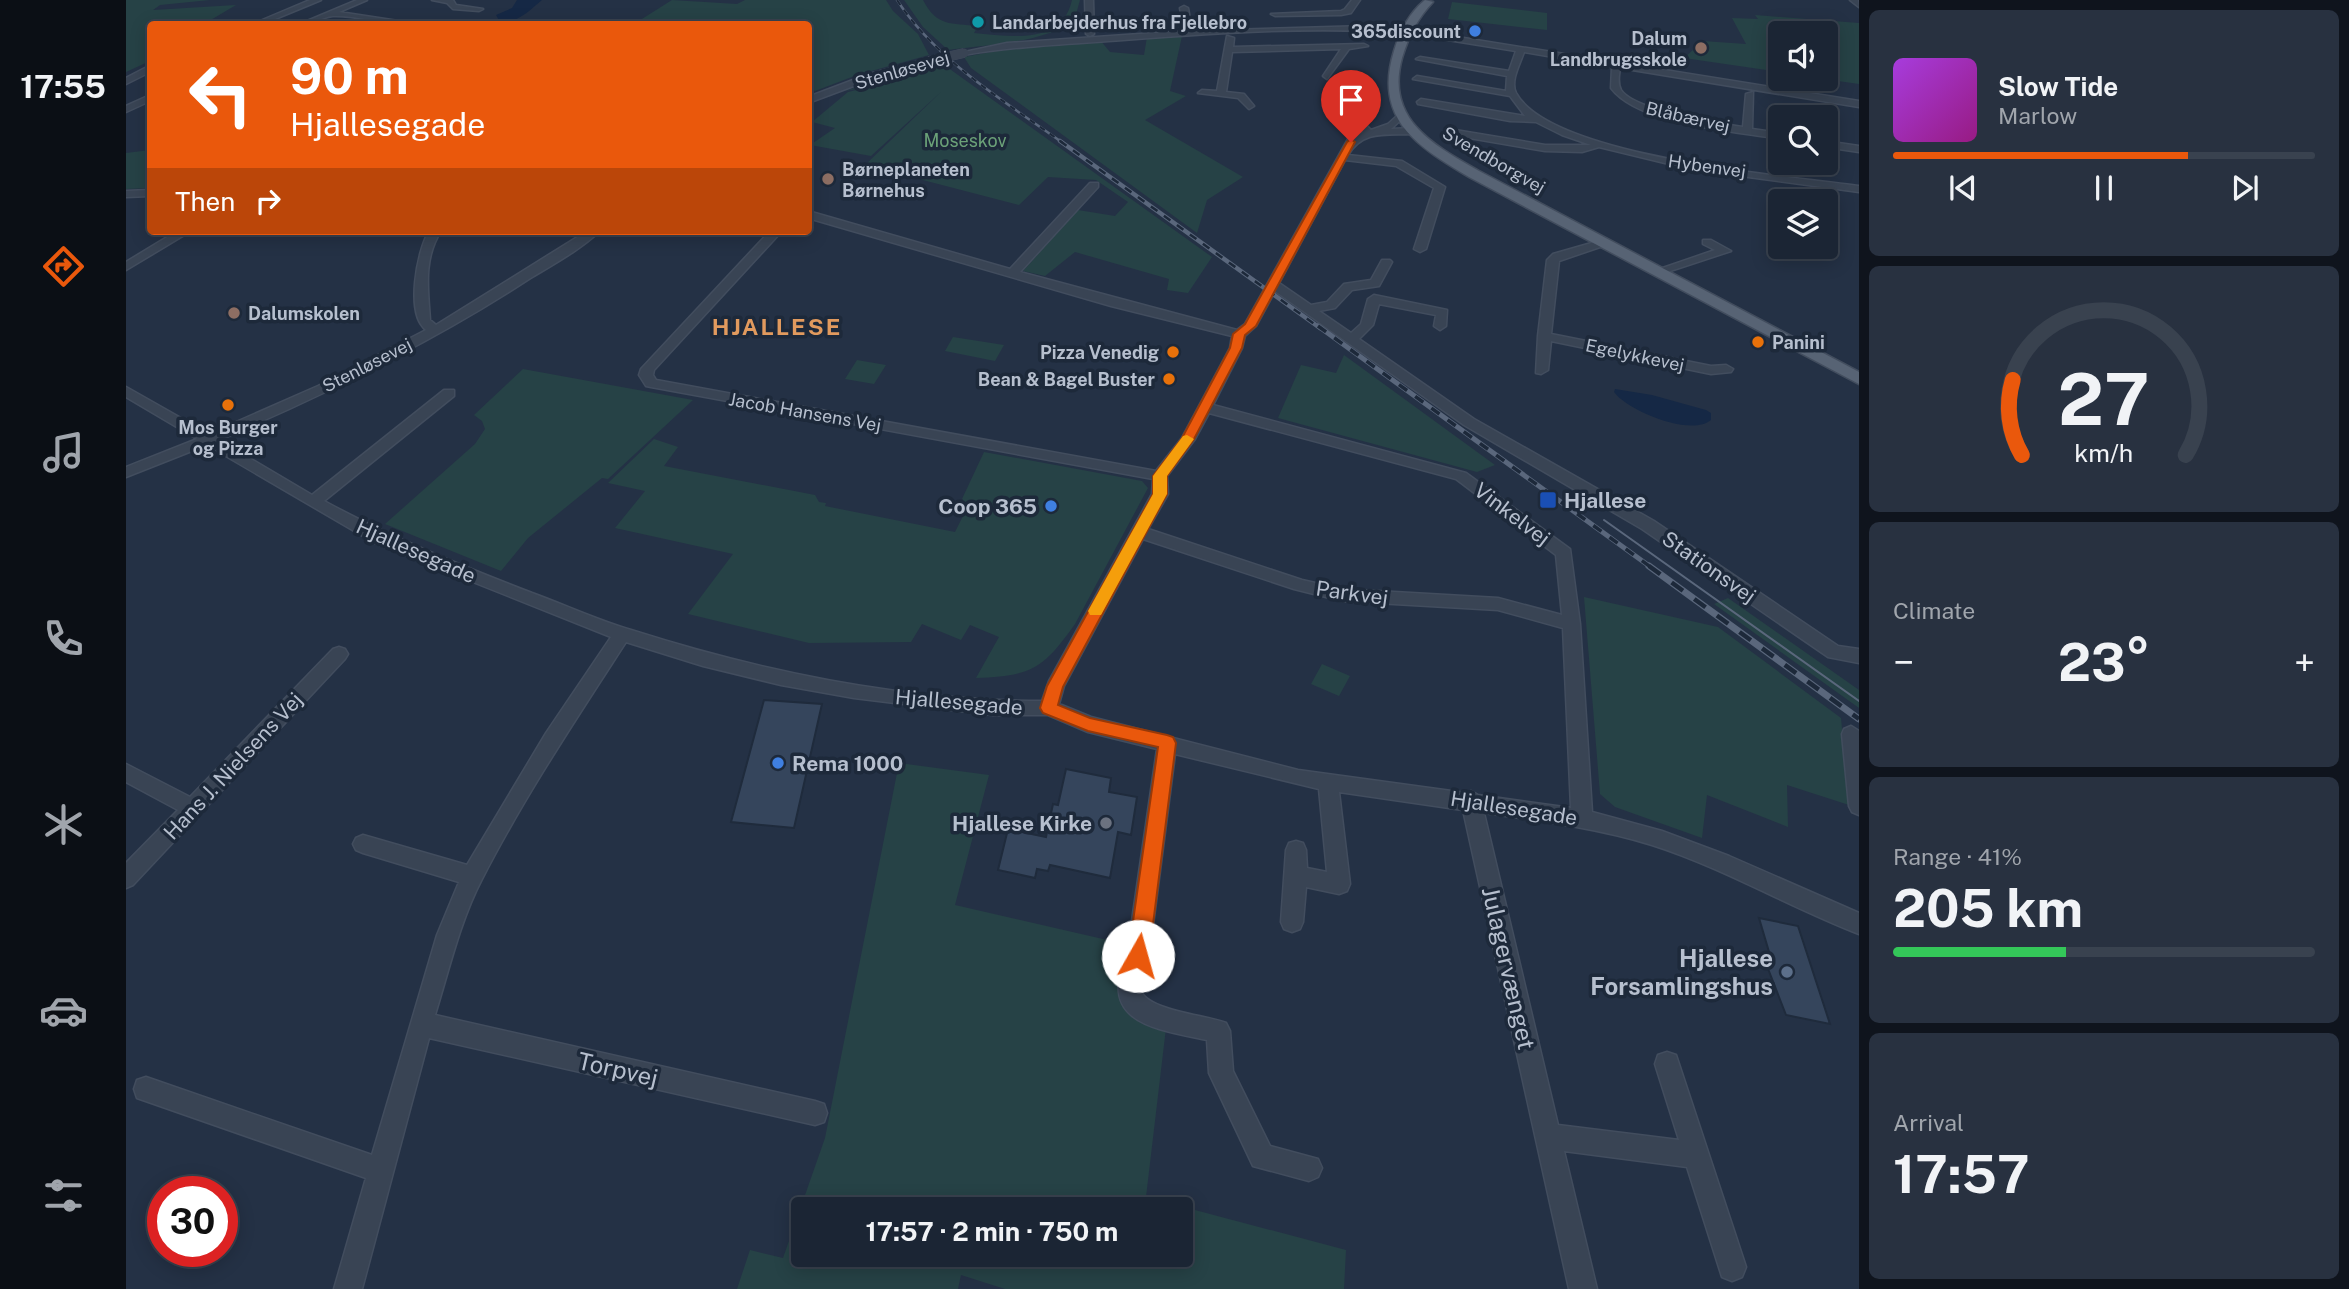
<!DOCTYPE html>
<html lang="en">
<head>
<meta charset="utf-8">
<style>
	:root { --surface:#1b2534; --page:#283140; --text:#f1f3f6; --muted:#a0a5ac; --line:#39424f; --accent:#ea580c }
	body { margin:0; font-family:"Public Sans",sans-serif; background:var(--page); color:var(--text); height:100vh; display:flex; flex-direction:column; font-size:26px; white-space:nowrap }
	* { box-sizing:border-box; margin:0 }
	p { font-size:23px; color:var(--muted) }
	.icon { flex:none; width:38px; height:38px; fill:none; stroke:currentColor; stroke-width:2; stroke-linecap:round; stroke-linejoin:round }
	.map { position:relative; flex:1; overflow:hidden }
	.details { display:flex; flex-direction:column; gap:10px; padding:10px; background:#0f141d; width:490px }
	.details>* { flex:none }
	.banner { position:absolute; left:21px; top:21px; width:665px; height:214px; border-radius:7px; box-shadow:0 4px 18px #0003,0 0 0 2px var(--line); background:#ea580c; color:#fff; overflow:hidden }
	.tools { position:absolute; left:1642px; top:21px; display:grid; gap:14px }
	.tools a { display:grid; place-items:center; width:70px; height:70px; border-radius:7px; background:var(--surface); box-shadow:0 4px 18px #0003,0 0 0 2px var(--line); font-size:35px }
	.speed { position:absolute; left:21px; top:1176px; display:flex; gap:14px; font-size:35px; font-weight:700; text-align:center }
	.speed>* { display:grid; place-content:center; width:91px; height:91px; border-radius:50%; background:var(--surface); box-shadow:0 4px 18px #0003,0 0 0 2px var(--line); line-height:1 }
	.speed .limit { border:10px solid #d22; background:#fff; color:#111 }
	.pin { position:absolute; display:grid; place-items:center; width:60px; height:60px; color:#fff; margin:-72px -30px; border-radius:50% 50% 50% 0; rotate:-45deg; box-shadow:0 0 7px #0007 }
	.pin .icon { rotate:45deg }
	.me { position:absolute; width:77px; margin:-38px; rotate:7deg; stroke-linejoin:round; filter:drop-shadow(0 0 5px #0008) }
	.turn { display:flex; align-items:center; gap:24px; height:147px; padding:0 28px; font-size:32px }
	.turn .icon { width:91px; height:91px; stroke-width:2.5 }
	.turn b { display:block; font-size:49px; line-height:60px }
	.then { display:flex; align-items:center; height:66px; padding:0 28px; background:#0003; gap:14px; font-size:26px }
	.big { font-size:52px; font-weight:700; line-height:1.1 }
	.details .tile { flex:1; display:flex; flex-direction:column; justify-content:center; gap:10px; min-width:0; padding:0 24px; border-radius:10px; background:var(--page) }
	.details .dial { align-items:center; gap:0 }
	.dial svg { height:182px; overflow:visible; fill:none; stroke:var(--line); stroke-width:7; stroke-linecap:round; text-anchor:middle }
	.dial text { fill:var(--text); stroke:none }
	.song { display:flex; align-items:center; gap:21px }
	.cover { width:84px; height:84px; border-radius:10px; background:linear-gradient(135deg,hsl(280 70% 55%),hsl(310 70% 35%)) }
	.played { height:7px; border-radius:4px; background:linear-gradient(90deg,var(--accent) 70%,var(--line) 70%) }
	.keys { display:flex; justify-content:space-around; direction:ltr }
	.heat { display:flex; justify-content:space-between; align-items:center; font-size:38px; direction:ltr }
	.charge { height:10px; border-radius:5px; background:linear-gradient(90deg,#34c759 41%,var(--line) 0) }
	.trip { position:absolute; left:665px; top:1197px; width:402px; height:70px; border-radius:7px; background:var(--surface); box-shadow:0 4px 18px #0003,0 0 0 2px var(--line); font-weight:700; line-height:70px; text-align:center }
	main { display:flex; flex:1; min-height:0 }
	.tabs { display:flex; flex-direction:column; width:126px; justify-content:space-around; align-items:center; background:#0b0f15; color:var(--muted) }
	.tabs .icon { width:49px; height:49px }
	.tabs .on { color:var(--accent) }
	.tabs b { font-size:32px; color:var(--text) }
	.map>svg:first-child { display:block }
	.green { fill:#264246; fill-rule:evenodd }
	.water { fill:#152845 }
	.building { fill:#35455c; stroke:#1f2b3c; stroke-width:2 }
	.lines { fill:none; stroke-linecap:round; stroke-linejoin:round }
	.minor-casing { stroke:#424d5e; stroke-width:3 }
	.major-casing { stroke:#424d5e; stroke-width:3 }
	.minor { fill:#394454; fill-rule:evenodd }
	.major { fill:#576374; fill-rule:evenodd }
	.tram { stroke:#5a677c; stroke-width:2 }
	.rail-far3-casing { stroke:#5a677c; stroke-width:2.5 }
	.rail-far2-casing { stroke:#5a677c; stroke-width:4.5 }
	.rail-far1-casing { stroke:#5a677c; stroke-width:5 }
	.rail-casing { stroke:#5a677c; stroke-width:7 }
	.rail-far3 { stroke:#1d293a; stroke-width:2; stroke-dasharray:6; stroke-linecap:butt }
	.rail-far2 { stroke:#1d293a; stroke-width:2.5; stroke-dasharray:8; stroke-linecap:butt }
	.rail-far1 { stroke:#1d293a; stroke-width:3.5; stroke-dasharray:10; stroke-linecap:butt }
	.rail { stroke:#1d293a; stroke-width:4.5; stroke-dasharray:14; stroke-linecap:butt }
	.minor-bridge-casing { stroke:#424d5e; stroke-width:10; stroke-linecap:butt }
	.minor-bridge { stroke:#394454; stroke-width:9 }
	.route { fill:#ea580c; stroke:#983908; stroke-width:2 }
	.slow { fill:#f59e0b }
	.culture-dot { fill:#0f9aa8; stroke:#1d293a; stroke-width:2.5 }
	.shop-dot { fill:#3f7fe0; stroke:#1d293a; stroke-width:2.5 }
	.education-dot { fill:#8d6e63; stroke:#1d293a; stroke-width:2.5 }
	.food-dot { fill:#e8710a; stroke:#1d293a; stroke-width:2.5 }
	.transit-dot { fill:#1a4fb4; stroke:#1d293a; stroke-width:2.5 }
	.worship-dot { fill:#6b7280; stroke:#1d293a; stroke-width:2.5 }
	.service-dot { fill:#5c6f8a; stroke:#1d293a; stroke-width:2.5 }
	.labels { text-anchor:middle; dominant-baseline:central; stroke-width:7; stroke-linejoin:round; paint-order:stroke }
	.far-poi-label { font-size:18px; font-weight:bold; fill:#b6bfce; stroke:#1d293a; text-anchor:start }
	.far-street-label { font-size:18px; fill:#b6bfce; stroke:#1d293a }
	.far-park-label { font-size:18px; fill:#6ba178; stroke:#1d293a }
	.poi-label { font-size:21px; font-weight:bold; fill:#b6bfce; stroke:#1d293a; text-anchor:start }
	.street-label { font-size:21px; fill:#b6bfce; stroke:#1d293a }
	.far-district-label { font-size:23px; font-weight:bold; letter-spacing:2px; fill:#e19a5e; stroke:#1d293a }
	.near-poi-label { font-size:24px; font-weight:bold; fill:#b6bfce; stroke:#1d293a; text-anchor:end }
	.near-street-label { font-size:24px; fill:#b6bfce; stroke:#1d293a }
</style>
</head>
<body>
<main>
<nav class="tabs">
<b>17:55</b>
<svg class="icon on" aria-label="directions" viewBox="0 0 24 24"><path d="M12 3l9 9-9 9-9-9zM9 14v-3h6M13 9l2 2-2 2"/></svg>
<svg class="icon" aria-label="music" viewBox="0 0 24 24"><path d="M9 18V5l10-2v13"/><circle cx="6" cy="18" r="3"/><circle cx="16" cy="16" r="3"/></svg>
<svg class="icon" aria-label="phone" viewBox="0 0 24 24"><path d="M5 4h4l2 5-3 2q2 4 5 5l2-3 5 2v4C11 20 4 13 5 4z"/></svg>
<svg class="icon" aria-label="climate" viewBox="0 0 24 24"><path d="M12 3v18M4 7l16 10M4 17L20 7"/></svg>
<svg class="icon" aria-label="car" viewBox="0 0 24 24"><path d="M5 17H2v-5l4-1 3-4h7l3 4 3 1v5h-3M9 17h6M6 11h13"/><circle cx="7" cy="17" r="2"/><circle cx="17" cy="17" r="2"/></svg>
<svg class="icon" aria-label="filters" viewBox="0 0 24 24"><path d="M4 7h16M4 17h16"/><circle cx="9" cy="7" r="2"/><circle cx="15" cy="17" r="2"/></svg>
</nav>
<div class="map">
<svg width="1733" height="1289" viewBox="0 0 1733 1289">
	<rect width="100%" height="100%" fill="#243145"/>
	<path class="green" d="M0 0H84L34 5 27 10 110 5 78 24H24V61L0 72Z
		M546 0 611 4 619 0H760L767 11 792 34 803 55 731 75 689 91 683 87 682 24H508Z
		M778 0H797C811 27 825 23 852 26L848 33C884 36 936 46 946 0H954L949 18C925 43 856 45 822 50L797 27Z
		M1326 2 1421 13V30L1322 19Z
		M1629 15 1733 23V84L1698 79 1699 33H1654V72L1558 58 1577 41 1620 44 1606 18 1632 19Z
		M1056 36 1044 91 1060 96 1019 120 1117 177 1081 200 1071 233 845 68 838 57 892 47 974 40 984 52 1018 55 1021 37Z
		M814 62 1086 257 1062 293 1041 290 1043 279 949 252 919 276 897 271 952 210 989 216 1002 202 970 180 922 177 893 205 739 165 816 91 745 156 684 145 709 128 686 122 722 92 747 86 719 91Z
		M24 150V188L0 189V153Z
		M827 337 878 345 869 361 819 351Z
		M1218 355 1369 465 1351 472 1152 418 1175 365 1210 373Z
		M731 360 760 365 748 384 719 379Z
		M397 369 567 400 482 479 476 478 402 538 375 571 259 524 349 444 359 429 356 421 348 415Z
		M528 439 552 447 538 466 689 495 693 502 700 503 699 506 829 532 840 510 833 508 837 499H836L858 452 1016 481 1022 488 949 624C917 669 906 676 850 678L873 637 844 625 835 640 796 624 785 642 683 643 562 614 607 554 489 528 519 491 482 483Z
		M1458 597 1592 627 1715 718 1723 805 1661 785 1662 827 1581 795 1576 838 1489 807 1474 794Z
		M1602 598 1733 690V708L1588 604Z
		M1196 664 1224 676 1213 696 1185 684Z
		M773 763 863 775 829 905 1003 945 996 968 995 999 1040 1028 1020 1197 1220 1250 1218 1289H879L835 1275 832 1289H611L624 1250 657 1258 699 1138ZM677 1209H1055V1255H677Z"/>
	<path class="water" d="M391 0H416C404 10 391 24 374 22L370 15 386 8Z
		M1489 389 1526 395 1580 410 1585 413V420C1565 437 1502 411 1488 392Z"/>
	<path class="building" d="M638 700 696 704 668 828 605 822Z
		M940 769 985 778 983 792 1011 797 1005 835 992 832 984 878 924 865 922 871 911 869 909 878 872 870 882 829 920 837 927 804 932 805Z
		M1633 918 1672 926 1704 1024 1660 1015 1639 961 1646 962Z"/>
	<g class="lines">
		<g class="minor-casing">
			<path id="minor" d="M184 0H195L137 24H127Z
				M231 0H241L213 12 292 24C263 27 235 15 207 16 195 17 186 25 174 24Z
				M306 0H327L330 5 357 9 353 11 327 9 321 3Z
				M959 0H967L968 34 964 36 960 34Z
				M1226 0H1234L1225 13 1215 15 1149 16 1145 14 1215 11 1219 9Z
				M1724 0H1732L1733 7Z
				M1058 6 1062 8 1066 31 1241 26 1284 31 1280 33C1187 26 1091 33 997 40 944 44 890 46 838 55L834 53 881 43 1058 31 1054 8Z
				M1294 31 1733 101V107L1494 68C1493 75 1491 83 1495 90 1509 111 1591 123 1617 127L1620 94 1627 92 1626 129 1654 133V139C1609 131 1513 125 1485 88L1486 67 1398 52C1394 64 1384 81 1390 93 1425 157 1661 176 1733 186V192L1600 174 1543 164 1473 147 1456 152 1419 151 1320 134V130L1323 129 1419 145H1465L1436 135 1410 122 1384 121 1292 104 1291 102 1295 99 1399 116 1384 96 1287 79 1291 76 1380 91 1381 76 1290 59 1294 57 1383 71 1390 51 1291 35Z
				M1101 36 1108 38 1107 47 1238 44 1242 46 1223 49 1201 79 1197 76 1215 49 1106 52 1100 92 1118 94 1128 106 1123 109 1112 98 1072 93 1076 90 1091 91Z
				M803 59 806 63 749 78 682 103V97L743 74Z
				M21 67H24V72L0 84V78Z
				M24 95V101L0 112V106Z
				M1241 102 1246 105 1238 123 1245 130 1262 124 1273 114 1278 117 1265 129 1286 128 1291 131 1286 134C1259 135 1237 130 1222 155L1276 161 1319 187 1300 249 1294 252 1288 249 1308 188 1270 166 1219 160 1153 283 1185 305 1201 302 1218 284 1245 280 1256 260H1264L1266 262 1253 286 1226 290 1209 308 1193 311 1225 333 1235 324 1242 299 1248 295 1321 310 1320 326 1314 330 1308 326 1310 315 1253 304 1247 325 1233 339 1348 419 1528 521 1712 646 1733 649V663L1702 657 1516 529 1338 425 1149 291 1130 326 1119 336 1116 348 1087 405 1340 473 1444 549 1454 624 1466 812 1536 831 1603 856 1733 913V934C1663 907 1598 868 1526 845 1471 828 1415 821 1358 813L1432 1125 1553 1140 1529 1064 1532 1055 1541 1052 1550 1055 1620 1267 1616 1277 1606 1281 1596 1277 1561 1167 1438 1151 1471 1289H1443L1337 810 1213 792 1224 884 1221 891 1213 894 1180 887 1177 922 1174 929 1166 932 1158 929 1155 922 1160 850 1163 843 1170 841 1177 843 1180 850 1181 868 1201 872 1193 789 1049 754 1023 956C1019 966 1012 977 1014 988 1018 1011 1081 1015 1100 1023L1104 1031 1107 1071 1144 1146 1192 1159 1196 1168 1192 1177 1183 1181 1127 1166 1083 1073 1081 1040C1030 1029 970 1023 1001 955L1031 749 962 732 922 715H867L728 698 655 685 577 666 500 642C450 719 398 797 356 879 334 921 323 970 309 1015L689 1101 698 1104 701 1113 698 1122 689 1125 303 1038 236 1289H208L240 1178 11 1098 8 1089 11 1080 20 1077 246 1155 311 935 333 882 237 853 230 850 227 844 230 838 237 835 341 865 420 733 485 637 247 542 81 445 0 477V467L71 439 0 397V387L83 434 192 386 300 330C279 314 291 251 303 231H315C297 259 302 289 304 320L310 325 461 231H474C454 250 426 265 403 279 305 343 200 394 93 440L186 495 318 390H328V396L198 501C266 538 334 565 406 593 439 605 471 620 505 630 637 672 777 701 916 701L923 681 1026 494 1027 479 525 387 520 386 513 375 515 369 644 231H656L528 370 527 375 530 380 1030 471 1056 438 1104 348 1106 336 985 306 682 218V211L884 269 964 183H972V187L894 272 1111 330 1119 324 1222 139 1237 132 1228 124 1236 105ZM1083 413 1330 479 1430 555 1436 615 1372 598 1216 589 1176 580 1022 529 1042 494 1041 476 1069 439ZM1017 539 1168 589 1216 601 1372 610 1437 628 1445 808 1352 795 1345 791 1340 793 1172 770 965 717 933 704 938 686Z
				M1699 141 1733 146V152L1699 147Z
				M24 190V196L0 197V191Z
				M51 231H65L0 270V262Z
				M1476 240 1482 243 1480 245 1433 261 1425 334 1585 366 1600 365 1607 369 1605 372 1585 374 1425 341 1422 370 1415 374 1410 373 1412 336 1421 260 1427 254Z
				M1577 240H1585L1605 251 1535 274 1525 272 1589 250 1577 244Z
				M213 647 219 649 222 654 219 659 7 885 0 888V863L52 810 0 782V764L64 797 207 649Z
				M1725 726 1733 731V815L1726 812 1723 806 1716 734 1718 729Z"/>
		</g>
		<g class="major-casing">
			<path id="major" d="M1299 0 1307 2C1291 19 1283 35 1276 58 1259 119 1307 145 1353 171L1733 372V384L1343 177C1291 146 1247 119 1268 51 1274 31 1283 13 1299 0Z"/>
		</g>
		<use href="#minor" class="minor"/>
		<use href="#major" class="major"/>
		<path class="tram" d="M1478 520 1733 701"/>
		<g class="rail-far3-casing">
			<path id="rail-far3" d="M771 0C811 61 878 101 937 143"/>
		</g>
		<g class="rail-far2-casing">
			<path id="rail-far2" d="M934 141 1194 328"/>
		</g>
		<g class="rail-far1-casing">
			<path id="rail-far1" d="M1192 326 1526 568"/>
		</g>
		<g class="rail-casing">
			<path id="rail" d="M1523 566 1733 719"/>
		</g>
		<use href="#rail-far3" class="rail-far3"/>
		<use href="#rail-far2" class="rail-far2"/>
		<use href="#rail-far1" class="rail-far1"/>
		<use href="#rail" class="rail"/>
		<g class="minor-bridge-casing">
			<path id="minor-bridge" d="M803 61 838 53"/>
		</g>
		<use href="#minor-bridge" class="minor-bridge"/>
	</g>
	<path class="route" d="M1225 139 1229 142 1130 326 1119 335 1116 348 1068 439 1041 476V494L937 687 932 705 964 718 1041 735 1047 737 1050 743 1023 956 1020 962 1012 965 1005 962 1002 956 1032 747 962 731 917 713 914 708 921 686 1027 494V476L1056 438 1104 348 1107 334 1119 324 1221 142Z"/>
	<path class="slow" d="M1061 435 1068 439 1041 476V494L975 615H964L962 611 1027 494V476L1057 436Z"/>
	<circle class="culture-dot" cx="852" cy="22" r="7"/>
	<g class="shop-dot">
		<circle cx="1349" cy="31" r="7"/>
		<circle cx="925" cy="506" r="7"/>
		<circle cx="652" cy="763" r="7"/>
	</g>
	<g class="education-dot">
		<circle cx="1575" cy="48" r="7"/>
		<circle cx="702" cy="179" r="7"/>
		<circle cx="108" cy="313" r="7"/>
	</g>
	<g class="food-dot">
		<circle cx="1632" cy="342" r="7"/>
		<circle cx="1047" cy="352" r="7"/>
		<circle cx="1043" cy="379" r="7"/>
		<circle cx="102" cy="405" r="7"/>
	</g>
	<rect class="transit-dot" x="1413" y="491" width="18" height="18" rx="3.5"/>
	<circle class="worship-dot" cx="980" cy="823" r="7"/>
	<circle class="service-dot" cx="1661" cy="972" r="7"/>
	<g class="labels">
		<g class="far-poi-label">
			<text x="866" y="22">Landarbejderhus fra Fjellebro</text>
			<text x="1335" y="31" text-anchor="end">365discount</text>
			<text x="1561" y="38" text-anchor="end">Dalum<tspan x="1561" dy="21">Landbrugsskole</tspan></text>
			<text x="716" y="169">Børneplaneten<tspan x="716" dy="21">Børnehus</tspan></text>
			<text x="122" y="313">Dalumskolen</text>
			<text x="1646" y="342">Panini</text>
			<text x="1033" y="352" text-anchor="end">Pizza Venedig</text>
			<text x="1029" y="379" text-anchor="end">Bean &amp; Bagel Buster</text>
			<text x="102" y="427" text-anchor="middle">Mos Burger<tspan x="102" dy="21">og Pizza</tspan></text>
		</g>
		<g class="far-street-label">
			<text transform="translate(776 70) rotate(-16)">Stenløsevej</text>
			<text transform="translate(1562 117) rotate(13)">Blåbærvej</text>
			<text transform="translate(1368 160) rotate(30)">Svendborgvej</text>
			<text transform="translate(1581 166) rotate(8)">Hybenvej</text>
			<text transform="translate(1509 355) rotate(12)">Egelykkevej</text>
			<text transform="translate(241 365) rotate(-27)">Stenløsevej</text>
			<text transform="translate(679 412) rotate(10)">Jacob Hansens Vej</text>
		</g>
		<g class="far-park-label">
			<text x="839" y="140">Moseskov</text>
		</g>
		<g class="poi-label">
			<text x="1438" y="500">Hjallese</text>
			<text x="911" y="506" text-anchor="end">Coop 365</text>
			<text x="666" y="763">Rema 1000</text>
			<text x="966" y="823" text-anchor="end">Hjallese Kirke</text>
		</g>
		<g class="street-label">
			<text transform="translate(1386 514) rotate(37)">Vinkelvej</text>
			<text transform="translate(290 551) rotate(24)">Hjallesegade</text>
			<text transform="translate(1583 567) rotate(35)">Stationsvej</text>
			<text transform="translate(1226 593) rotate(8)">Parkvej</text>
			<text transform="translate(833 702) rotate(5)">Hjallesegade</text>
			<text transform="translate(107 766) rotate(-47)">Hans J. Nielsens Vej</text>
			<text transform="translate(1388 808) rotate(9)">Hjallesegade</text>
		</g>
		<g class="far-district-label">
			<text x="651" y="326">HJALLESE</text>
		</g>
		<g class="near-poi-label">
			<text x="1647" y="958">Hjallese<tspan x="1647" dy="28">Forsamlingshus</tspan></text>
		</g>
		<g class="near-street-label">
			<text transform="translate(1383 968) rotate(77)">Julagervænget</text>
			<text transform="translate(492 1069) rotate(13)">Torpvej</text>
		</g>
	</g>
</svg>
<div class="tools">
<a><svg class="icon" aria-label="sound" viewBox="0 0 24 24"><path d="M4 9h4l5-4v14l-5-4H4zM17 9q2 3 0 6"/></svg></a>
<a><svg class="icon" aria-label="search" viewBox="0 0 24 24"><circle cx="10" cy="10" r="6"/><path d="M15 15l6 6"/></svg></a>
<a><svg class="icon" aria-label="layers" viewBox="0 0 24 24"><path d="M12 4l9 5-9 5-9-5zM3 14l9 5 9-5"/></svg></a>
</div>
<div class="speed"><div class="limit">30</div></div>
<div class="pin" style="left:1225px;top:142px;background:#d93025"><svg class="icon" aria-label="arrive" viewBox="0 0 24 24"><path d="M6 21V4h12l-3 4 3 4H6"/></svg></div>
<svg class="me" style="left:1012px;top:956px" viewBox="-20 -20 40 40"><circle r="19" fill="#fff"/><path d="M0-13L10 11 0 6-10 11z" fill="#ea580c"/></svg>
<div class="trip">17:57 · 2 min · 750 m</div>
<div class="banner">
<div class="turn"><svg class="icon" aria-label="left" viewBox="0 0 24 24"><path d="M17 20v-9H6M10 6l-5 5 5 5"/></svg><div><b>90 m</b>Hjallesegade</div></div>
<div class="then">Then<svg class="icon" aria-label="right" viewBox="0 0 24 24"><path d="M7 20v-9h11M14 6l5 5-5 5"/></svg></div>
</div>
</div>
<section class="details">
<div class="tile">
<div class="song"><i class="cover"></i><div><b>Slow Tide</b><p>Marlow</p></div></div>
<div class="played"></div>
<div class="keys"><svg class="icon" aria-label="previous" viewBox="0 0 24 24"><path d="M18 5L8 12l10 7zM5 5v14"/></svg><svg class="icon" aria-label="pause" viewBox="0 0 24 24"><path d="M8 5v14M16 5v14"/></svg><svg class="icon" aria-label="next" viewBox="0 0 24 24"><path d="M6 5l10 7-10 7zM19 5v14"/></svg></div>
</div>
<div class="tile dial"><svg viewBox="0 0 100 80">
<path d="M14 69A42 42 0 1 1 86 69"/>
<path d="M14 69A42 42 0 0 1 10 36" stroke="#ea580c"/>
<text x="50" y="56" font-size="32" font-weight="700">27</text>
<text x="50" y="72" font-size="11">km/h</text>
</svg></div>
<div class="tile"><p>Climate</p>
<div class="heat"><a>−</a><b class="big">23°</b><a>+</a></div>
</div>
<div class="tile"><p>Range · 41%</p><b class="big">205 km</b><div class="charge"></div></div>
<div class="tile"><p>Arrival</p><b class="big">17:57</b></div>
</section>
</main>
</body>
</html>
